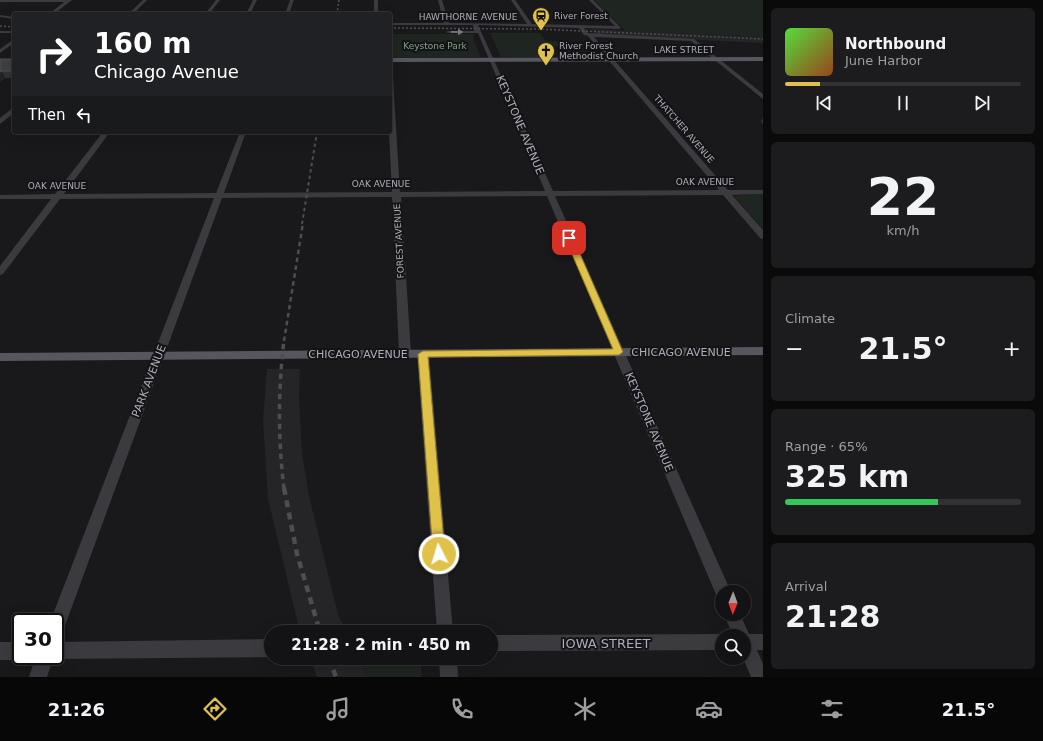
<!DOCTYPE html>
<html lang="en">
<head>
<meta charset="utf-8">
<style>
	:root { --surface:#131214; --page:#1c1b1d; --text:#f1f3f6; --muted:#9d9ea0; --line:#323234; --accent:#e0c24a }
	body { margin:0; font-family:"DejaVu Sans",sans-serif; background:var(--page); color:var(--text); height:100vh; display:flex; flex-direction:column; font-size:15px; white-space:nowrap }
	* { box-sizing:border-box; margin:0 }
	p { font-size:13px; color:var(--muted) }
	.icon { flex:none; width:22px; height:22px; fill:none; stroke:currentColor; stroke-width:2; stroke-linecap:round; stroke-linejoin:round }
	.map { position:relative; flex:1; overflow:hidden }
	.panel { display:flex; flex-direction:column; gap:8px; padding:8px; background:#0a0a0b; width:280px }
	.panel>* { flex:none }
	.banner { position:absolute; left:12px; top:12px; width:380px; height:122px; border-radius:4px; box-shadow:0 4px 16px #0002,0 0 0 1px var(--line); background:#202124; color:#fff; overflow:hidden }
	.needle { width:26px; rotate:181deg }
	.controls { position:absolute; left:715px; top:585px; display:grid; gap:8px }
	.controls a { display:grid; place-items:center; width:36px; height:36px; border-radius:50%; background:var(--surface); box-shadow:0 4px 16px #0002,0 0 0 1px var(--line); font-size:20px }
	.speed { position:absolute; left:12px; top:613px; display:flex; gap:8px; font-size:20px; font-weight:700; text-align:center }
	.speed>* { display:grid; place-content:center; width:52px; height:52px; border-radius:50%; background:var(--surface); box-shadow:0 4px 16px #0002,0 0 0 1px var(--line); line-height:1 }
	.speed .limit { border:2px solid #111; border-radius:6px; background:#fff; color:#111 }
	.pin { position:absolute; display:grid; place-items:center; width:34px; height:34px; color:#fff; margin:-17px; border-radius:8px; box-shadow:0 2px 6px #0006 }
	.me { position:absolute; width:44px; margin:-22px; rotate:355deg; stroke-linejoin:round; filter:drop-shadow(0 0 3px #0008) }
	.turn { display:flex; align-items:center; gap:14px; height:84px; padding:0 16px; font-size:18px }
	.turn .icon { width:52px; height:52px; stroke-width:2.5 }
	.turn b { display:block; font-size:28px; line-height:34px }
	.then { display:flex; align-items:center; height:38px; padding:0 16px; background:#0003; gap:8px; font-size:15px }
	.big { font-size:30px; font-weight:700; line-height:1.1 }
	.panel .widget { flex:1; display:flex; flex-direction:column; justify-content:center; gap:6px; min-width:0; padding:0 14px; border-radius:6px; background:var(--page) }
	.panel .dial { align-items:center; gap:0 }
	.dial b { font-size:52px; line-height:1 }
	.song { display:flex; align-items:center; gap:12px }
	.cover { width:48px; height:48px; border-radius:6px; background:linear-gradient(135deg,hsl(110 70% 55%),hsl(20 70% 35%)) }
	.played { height:4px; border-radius:2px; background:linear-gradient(90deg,var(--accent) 15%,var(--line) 15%) }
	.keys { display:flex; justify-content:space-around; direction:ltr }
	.heat { display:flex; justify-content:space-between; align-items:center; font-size:22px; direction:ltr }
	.charge { height:6px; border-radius:3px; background:linear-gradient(90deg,#34c759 65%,var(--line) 0) }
	.trip { position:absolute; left:264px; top:625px; width:234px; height:40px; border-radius:20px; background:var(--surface); box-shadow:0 4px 16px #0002,0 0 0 1px var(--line); font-weight:700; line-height:40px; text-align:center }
	.menu { display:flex; height:64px; justify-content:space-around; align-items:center; background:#080708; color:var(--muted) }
	.menu .icon { width:28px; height:28px }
	.menu .selected { color:var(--accent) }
	.menu b { font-size:18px; color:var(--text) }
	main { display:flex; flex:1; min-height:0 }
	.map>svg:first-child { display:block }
	.built { fill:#252527 }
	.green { fill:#1f2520 }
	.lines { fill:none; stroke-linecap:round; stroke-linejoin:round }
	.minor { fill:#3a3a3f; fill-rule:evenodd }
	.major { fill:#56575e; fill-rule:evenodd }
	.rail-far4 { stroke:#4d4e54; stroke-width:1.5; stroke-dasharray:2 2; stroke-linecap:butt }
	.rail-far3 { stroke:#4d4e54; stroke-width:2; stroke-dasharray:3.5 3; stroke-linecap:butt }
	.rail-far2 { stroke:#4d4e54; stroke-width:2.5; stroke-dasharray:4.5 3.5; stroke-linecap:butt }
	.rail-far1 { stroke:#4d4e54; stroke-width:3.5; stroke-dasharray:5.5 4.5; stroke-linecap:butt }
	.rail { stroke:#4d4e54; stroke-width:4.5; stroke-dasharray:7 5.5; stroke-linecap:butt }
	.wall { fill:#323235 }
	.shaded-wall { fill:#232224 }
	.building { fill:#3f4043; stroke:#505156 }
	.oneway { fill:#797a82 }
	.route { fill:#e0c24a; stroke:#927e30 }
	.labels { text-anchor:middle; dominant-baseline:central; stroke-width:4; stroke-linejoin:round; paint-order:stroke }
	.far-poi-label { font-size:9px; fill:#acaeb9; stroke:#141315; text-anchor:start }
	.far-street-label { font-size:9px; fill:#acaeb9; stroke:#141315 }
	.far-park-label { font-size:9px; fill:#85a18b; stroke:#141315 }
	.street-label { font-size:11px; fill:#acaeb9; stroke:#141315 }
	.near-street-label { font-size:13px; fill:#acaeb9; stroke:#141315 }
</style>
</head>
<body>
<main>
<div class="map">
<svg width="763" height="677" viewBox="0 0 763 677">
	<rect width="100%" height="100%" fill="#19181a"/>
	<path class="built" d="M591 29 763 37V43L596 35Z
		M267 369H300L299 398 302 453 309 496 338 615 347 632H300L268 499 263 420Z
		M310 658H360L367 677H317Z"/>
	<path class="green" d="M594 0H763V37L625 31Z
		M490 33H540L546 41 586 43 589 46H554L555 49H548L552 57H501Z
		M390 34H474L473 38 481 57 390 58Z
		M763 194V229L734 196Z
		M421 659V677H367L361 660Z"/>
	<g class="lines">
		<path class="minor" d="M0 0H72L54 14H49L64 2H0Z
			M143 0H147L133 14H128Z
			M216 0H220L209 14H205Z
			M253 0H257L250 14H246Z
			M290 0H294L289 14H285Z
			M374 0H378V14H374Z
			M438 0H442L449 23 527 24 511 0H515L532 24 615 26 589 0H593L621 28 619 29 584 28 588 33 694 39 763 94V99L691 41 594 37 728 190H763V194L732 195 763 230V239L760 238 723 195 555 196 731 592H722V599L717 597 547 196 401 197 411 354 409 357H401L399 354 392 197 222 198 63 631 61 637 55 639V622H50L214 198 60 199 3 274 0 275V266L51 199H0V195L55 194 103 132H110L64 194 216 193 240 132H246L224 193 392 192 389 132 390 77 393 79 400 192 545 191 478 33H448L446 32 448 31H474L473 25H390V23H444ZM478 25 579 28 584 35 588 36 719 190 553 191Z
			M0 15 14 17V19L0 17Z
			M0 31H14V33H0Z
			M14 39V43L0 53V49Z
			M14 107V113L0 124V118Z
			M423 350 427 351 429 354 453 632H437L417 354 419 351Z
			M724 614H740L749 634H763V650H757L763 664V677H751L743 658H744V636H733Z
			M722 634 728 636H722V650L491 651V635Z
			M271 639V657L53 659 47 677H29L36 656H55V642Z
			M0 642H21V656L27 657 21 660H0Z
			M439 658H457L458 677H440Z"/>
		<path class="major" d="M763 57V61L390 62V58Z
			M763 347V355L0 361V353Z"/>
		<path class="rail-far4" d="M337 14 339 0
			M0 26 14 27
			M390 28 537 29 763 39"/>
		<path class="rail-far3" d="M302 224 317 132"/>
		<path class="rail-far2" d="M284 341 303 223"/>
		<path class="rail-far1" d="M284 489C278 440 278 390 284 340"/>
		<path class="rail" d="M284 488 297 554 320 632
			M329 658 336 677"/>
	</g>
	<path class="wall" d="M0 59H14V78H5L0 82Z
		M763 117V124L761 122Z"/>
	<path class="shaded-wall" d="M2 71 5 78 0 82V72Z"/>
	<path class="building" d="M0 59H14V71H2L0 72Z"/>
	<defs><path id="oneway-solid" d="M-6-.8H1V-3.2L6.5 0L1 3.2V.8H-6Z"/></defs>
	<use class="oneway" href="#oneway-solid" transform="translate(457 32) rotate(1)"/>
	<path class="route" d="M569 236 573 238 623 352 619 355 428 357 445 554 444 558 439 560 435 558 433 554 418 354 423 351 613 349 565 238Z"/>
	<defs>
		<g id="station-pin" transform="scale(0.9)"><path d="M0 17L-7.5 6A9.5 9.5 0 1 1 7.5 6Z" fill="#e0c24a" stroke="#141315"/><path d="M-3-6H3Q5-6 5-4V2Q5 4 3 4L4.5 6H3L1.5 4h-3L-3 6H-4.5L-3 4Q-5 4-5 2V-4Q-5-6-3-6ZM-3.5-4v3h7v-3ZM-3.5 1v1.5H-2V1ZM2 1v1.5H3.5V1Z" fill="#111"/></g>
		<g id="church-pin" transform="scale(0.9)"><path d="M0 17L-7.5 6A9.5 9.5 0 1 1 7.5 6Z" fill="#e0c24a" stroke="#141315"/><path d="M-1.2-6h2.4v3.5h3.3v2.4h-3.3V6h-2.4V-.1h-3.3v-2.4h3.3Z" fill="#111"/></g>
	</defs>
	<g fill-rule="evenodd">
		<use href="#station-pin" x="541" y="16"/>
		<use href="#church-pin" x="546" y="51"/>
	</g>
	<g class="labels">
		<g class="far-poi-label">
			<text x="554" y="16">River Forest</text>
			<text x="559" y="46">River Forest<tspan x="559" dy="10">Methodist Church</tspan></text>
		</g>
		<g class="far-street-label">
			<text x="468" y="17">HAWTHORNE AVENUE</text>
			<text x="684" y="50">LAKE STREET</text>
			<text transform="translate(684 129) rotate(49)">THATCHER AVENUE</text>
			<text x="705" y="182">OAK AVENUE</text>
			<text x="381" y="184">OAK AVENUE</text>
			<text x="57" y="186">OAK AVENUE</text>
			<text transform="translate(399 241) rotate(-93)">FOREST AVENUE</text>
		</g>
		<g class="far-park-label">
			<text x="435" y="46">Keystone Park</text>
		</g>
		<g class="street-label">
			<text transform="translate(520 125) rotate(67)">KEYSTONE AVENUE</text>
			<text x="681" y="352">CHICAGO AVENUE</text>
			<text x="358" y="354">CHICAGO AVENUE</text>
			<text transform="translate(149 381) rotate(-69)">PARK AVENUE</text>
			<text transform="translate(649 422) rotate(67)">KEYSTONE AVENUE</text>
		</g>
		<g class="near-street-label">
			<text x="606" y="643">IOWA STREET</text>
		</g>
	</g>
</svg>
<div class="controls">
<a><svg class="needle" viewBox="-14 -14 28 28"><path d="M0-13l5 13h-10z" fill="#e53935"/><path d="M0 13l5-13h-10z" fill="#9d9ea0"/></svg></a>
<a><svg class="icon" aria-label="search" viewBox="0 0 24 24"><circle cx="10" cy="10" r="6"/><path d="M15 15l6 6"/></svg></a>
</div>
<div class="speed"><div class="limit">30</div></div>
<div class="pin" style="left:569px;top:238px;background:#d93025"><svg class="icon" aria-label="arrive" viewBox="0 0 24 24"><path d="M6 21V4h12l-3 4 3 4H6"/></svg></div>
<svg class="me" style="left:439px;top:554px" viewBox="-20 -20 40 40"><circle r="17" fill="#e0c24a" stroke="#fff" stroke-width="3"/><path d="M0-11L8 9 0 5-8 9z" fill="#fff"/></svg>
<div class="trip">21:28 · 2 min · 450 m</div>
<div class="banner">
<div class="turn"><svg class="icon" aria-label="right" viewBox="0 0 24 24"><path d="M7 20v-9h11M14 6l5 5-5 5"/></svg><div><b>160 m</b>Chicago Avenue</div></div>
<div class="then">Then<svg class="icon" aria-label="left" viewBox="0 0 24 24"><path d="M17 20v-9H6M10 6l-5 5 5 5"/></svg></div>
</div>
</div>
<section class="panel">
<div class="widget">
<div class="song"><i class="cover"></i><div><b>Northbound</b><p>June Harbor</p></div></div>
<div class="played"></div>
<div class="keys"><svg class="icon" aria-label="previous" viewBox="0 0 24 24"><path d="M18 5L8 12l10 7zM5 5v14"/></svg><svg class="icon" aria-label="pause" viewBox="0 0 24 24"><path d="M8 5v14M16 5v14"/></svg><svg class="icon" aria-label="next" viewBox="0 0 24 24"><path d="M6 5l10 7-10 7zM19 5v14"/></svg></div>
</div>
<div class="widget dial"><b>22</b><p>km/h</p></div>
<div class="widget"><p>Climate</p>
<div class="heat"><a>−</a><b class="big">21.5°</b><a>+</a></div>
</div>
<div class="widget"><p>Range · 65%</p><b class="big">325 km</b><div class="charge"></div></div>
<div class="widget"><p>Arrival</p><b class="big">21:28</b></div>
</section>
</main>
<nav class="menu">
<b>21:26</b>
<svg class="icon selected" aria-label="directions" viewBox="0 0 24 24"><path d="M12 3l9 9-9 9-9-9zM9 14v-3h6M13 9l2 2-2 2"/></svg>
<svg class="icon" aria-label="music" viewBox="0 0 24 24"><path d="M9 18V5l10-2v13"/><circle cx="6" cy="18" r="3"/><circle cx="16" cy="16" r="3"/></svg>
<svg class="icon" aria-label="phone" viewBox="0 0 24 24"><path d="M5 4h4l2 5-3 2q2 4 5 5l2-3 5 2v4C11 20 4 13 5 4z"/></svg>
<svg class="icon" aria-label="climate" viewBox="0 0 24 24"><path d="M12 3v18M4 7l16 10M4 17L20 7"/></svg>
<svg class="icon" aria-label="car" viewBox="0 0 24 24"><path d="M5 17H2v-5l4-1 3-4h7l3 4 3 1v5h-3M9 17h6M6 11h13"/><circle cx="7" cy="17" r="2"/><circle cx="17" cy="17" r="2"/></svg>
<svg class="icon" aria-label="filters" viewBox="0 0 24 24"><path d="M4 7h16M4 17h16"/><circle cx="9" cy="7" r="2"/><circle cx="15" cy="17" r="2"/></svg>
<b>21.5°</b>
</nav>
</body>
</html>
